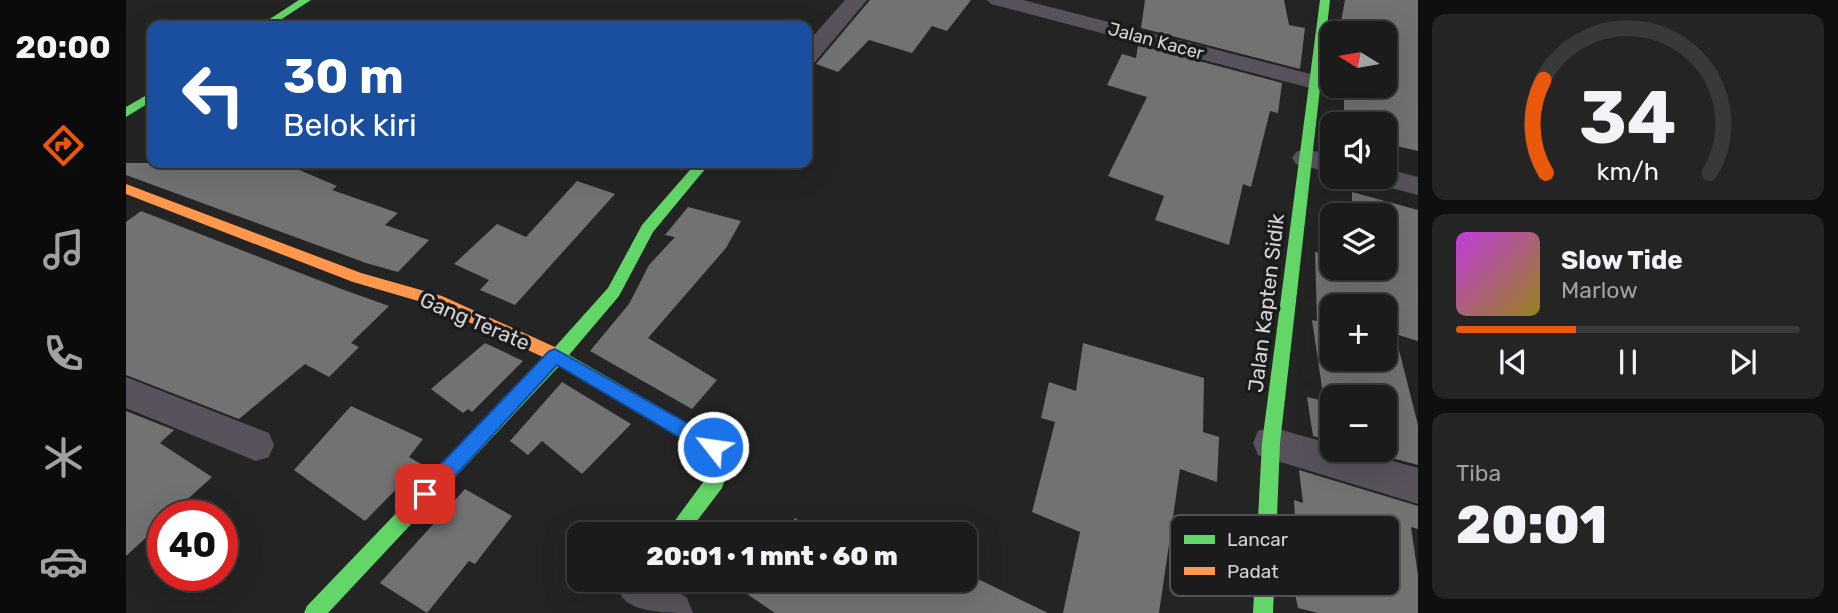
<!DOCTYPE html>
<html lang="id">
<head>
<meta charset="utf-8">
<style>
	:root { --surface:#1b1b1b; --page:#242424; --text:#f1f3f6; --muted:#a0a1a3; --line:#39393a; --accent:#ea580c }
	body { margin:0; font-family:Rubik,sans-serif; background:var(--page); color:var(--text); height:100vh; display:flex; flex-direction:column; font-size:26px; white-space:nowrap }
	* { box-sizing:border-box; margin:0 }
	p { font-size:23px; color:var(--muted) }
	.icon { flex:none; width:38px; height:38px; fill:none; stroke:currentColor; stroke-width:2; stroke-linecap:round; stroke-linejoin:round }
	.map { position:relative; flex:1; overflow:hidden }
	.details { display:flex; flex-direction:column; gap:14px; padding:14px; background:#0f0f0f; width:420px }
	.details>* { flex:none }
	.hud { position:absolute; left:21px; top:21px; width:665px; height:147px; border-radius:14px; box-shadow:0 7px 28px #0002,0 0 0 2px var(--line); background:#1a4fa0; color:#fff; overflow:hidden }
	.needle { width:46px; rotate:281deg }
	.fabs { position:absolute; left:1194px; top:21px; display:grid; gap:14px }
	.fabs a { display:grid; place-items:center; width:77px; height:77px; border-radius:14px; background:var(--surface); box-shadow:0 7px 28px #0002,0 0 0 2px var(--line); font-size:35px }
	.speed { position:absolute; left:21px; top:500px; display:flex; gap:14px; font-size:35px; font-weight:700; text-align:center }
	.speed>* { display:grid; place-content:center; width:91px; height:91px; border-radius:50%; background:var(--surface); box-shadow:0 7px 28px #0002,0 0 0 2px var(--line); line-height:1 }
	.speed .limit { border:10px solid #d22; background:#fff; color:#111 }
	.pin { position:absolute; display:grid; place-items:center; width:60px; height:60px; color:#fff; margin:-30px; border-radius:14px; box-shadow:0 4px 10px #0006 }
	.me { position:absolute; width:77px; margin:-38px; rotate:300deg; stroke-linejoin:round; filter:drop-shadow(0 0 5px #0008) }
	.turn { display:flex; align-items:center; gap:24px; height:147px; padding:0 21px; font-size:32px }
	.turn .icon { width:91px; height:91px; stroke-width:2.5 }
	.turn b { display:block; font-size:49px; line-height:60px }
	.big { font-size:52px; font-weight:800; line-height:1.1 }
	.details .widget { flex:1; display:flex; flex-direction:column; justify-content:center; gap:10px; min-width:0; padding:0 24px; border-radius:14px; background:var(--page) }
	.details .dial { align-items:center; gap:0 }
	.dial svg { height:182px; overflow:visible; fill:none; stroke:var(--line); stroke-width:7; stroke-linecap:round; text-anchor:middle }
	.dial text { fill:var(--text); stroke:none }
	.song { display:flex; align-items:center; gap:21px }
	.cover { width:84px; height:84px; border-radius:10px; background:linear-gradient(135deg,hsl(290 70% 55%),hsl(50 70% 35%)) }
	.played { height:7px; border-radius:4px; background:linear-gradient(90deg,var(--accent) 35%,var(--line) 35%) }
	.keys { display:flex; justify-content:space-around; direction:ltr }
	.trip { position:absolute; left:441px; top:522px; width:410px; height:70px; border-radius:14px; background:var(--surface); box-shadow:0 7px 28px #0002,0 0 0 2px var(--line); font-weight:800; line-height:70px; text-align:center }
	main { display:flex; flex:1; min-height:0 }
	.tabs { display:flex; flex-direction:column; width:126px; justify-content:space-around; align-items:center; background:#0b0b0b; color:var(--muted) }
	.tabs .icon { width:49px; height:49px }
	.tabs .on { color:var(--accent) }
	.tabs b { font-size:32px; color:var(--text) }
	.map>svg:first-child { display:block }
	.building { fill:#727272; fill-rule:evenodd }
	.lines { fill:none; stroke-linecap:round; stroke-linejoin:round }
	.street { fill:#57525b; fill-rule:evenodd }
	.fast { fill:#63d668; fill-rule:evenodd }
	.slow { fill:#ff974d; fill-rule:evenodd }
	.route { fill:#1a73e8; stroke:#114b97; stroke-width:2 }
	.labels { text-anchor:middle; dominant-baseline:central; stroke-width:7; stroke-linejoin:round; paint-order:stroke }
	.far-street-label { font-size:18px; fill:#d4d3d5; stroke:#1b1a1c }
	.street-label { font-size:21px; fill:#d4d3d5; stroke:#1b1a1c }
	.key { fill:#1b1a1c; stroke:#525254; stroke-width:2 }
	.key-label { font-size:19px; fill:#d4d3d5 }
</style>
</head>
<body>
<main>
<nav class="tabs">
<b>20:00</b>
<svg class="icon on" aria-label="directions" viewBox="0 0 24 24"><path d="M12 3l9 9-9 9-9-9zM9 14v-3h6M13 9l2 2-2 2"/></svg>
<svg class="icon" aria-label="music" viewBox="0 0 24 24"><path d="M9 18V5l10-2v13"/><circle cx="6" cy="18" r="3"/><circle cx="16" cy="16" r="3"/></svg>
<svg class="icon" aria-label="phone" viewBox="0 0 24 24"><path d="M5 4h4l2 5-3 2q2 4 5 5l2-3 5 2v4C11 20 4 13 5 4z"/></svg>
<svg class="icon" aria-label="climate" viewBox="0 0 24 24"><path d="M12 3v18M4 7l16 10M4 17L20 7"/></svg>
<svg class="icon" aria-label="car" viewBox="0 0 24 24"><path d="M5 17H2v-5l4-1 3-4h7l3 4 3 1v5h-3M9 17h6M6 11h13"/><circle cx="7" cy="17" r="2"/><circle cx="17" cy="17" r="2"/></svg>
</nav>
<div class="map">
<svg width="1292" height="613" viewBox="0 0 1292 613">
	<rect width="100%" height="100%" fill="#242424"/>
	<path class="building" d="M744 0H845L821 31 806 26 786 53 743 40 712 72 690 64Z
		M1019 0H1158L1163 25 1179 28 1174 69 1015 28Z
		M1219 0H1292V151L1258 143V124H1218V91L1206 86H1258V33H1213Z
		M1012 45 1156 83 1152 113 1144 111 1125 187 1117 184 1103 245 1029 220 1038 196 982 176 1021 97 981 85 996 54 1010 58Z
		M0 163H103L126 169 135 163H157L211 186 206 190 272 213 259 225 303 240 272 272 240 263 0 175Z
		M451 181 489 194 389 305 354 290 363 280 328 264 371 224 400 237Z
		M1226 192 1292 210V341L1269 334 1292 425V465L1236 450H1258V397H1206V441L1187 436 1181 397 1198 401 1186 320 1191 321 1189 252 1206 256V268H1258V215H1226ZM1206 306H1258V359H1206Z
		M562 207 615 221 600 248 522 338 591 380 566 409 464 351 503 304 523 265 549 237 539 235Z
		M15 211 218 290 263 306 225 343 233 347 203 377 179 364 113 419 0 375V222Z
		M359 343 397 361 346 412 342 409 337 413 305 389Z
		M957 343 1078 378 1077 432 1093 437 1091 482 1054 469 1033 613H937L954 532 906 512 929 422 915 418 923 382 950 391Z
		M436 382 505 424 456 474 416 441 402 455 384 441Z
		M225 406 297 439 283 457 295 464 239 521 168 470Z
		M0 411 48 430 34 443 86 477 43 516H37V522L0 556Z
		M1173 470 1292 506V529L1285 527 1292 575V613H1192L1172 608 1166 579 1167 547 1171 548 1168 500 1177 503Z
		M339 489 386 516 349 564 343 561 301 613 254 583Z
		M669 518 695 534H659Z
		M631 579H852L922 613H649L621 594Z"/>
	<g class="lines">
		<path class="street" d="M719 0H741L689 62 681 64V43Z
			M861 0H897L1196 77 1200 82 1196 87 1188 89 865 4Z
			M1179 149 1206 155V173L1170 164 1166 158 1170 152Z
			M1258 168 1292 177V195L1246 183 1243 177H1258Z
			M0 377 143 433 148 445 143 457 130 461 0 408Z
			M1145 427 1206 444V450H1227L1292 468V504L1132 455 1127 443 1132 431Z
			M494 579H534L561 598 567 613C538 613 485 613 494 579Z"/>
		<path class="fast" d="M173 0H185L145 26H133Z
			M1194 0H1204L1154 443 1147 613H1127L1136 443Z
			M26 92V101L0 117V107Z
			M570 163H584L527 232 493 296 443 355 593 441 604 464 596 488 561 534H539L581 477 586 464 581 453 433 366 202 613H178L181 606 419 358 417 353 419 348 429 347 482 288 516 225Z"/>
		<path class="slow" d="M0 184 235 273 316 296 431 348 433 353 431 358 425 360 419 358 306 305 227 282 0 194Z"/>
	</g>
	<path class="route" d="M429 349 593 441 596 447 593 453H580L431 365 306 501 299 503 292 501 290 494 292 488 423 351Z"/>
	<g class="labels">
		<g class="far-street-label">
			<text transform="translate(1030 41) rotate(15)">Jalan Kacer</text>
		</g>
		<g class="street-label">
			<text transform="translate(1140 303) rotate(-83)">Jalan Kapten Sidik</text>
			<text transform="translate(349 321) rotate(23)">Gang Terate</text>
		</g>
	</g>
	<rect x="1044" y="515" width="230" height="81" rx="10" class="key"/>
	<rect x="1058" y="535" width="31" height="9" fill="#63d668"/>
	<rect x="1058" y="567" width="31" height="8" fill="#ff974d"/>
	<g class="key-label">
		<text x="1101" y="546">Lancar</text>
		<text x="1101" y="578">Padat</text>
	</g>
</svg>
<div class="fabs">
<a><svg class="needle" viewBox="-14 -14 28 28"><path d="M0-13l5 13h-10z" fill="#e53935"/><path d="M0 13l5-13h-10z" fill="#a0a1a3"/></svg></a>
<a><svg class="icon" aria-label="sound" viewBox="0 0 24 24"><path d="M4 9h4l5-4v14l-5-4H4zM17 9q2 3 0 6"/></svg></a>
<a><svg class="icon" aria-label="layers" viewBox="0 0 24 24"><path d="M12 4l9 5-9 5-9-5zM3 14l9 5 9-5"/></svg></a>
<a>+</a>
<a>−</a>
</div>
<div class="speed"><div class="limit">40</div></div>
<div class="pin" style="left:299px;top:494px;background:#d93025"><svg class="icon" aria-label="arrive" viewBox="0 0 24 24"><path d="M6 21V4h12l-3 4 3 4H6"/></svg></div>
<svg class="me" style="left:587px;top:447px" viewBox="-20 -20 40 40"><circle r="17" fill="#1a73e8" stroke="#fff" stroke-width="3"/><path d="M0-11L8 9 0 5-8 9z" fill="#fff"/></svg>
<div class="trip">20:01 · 1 mnt · 60 m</div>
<div class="hud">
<div class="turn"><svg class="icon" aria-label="left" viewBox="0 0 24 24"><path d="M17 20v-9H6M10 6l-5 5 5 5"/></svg><div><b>30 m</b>Belok kiri</div></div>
</div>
</div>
<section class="details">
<div class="widget dial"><svg viewBox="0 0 100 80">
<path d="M14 69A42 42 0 1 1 86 69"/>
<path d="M14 69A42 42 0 0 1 13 28" stroke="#ea580c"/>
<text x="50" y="56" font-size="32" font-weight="700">34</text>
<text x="50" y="72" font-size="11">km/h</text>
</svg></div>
<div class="widget">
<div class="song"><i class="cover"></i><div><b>Slow Tide</b><p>Marlow</p></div></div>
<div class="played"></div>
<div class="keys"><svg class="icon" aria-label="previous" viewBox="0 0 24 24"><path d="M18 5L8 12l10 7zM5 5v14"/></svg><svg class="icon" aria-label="pause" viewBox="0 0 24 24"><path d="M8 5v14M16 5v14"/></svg><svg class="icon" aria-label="next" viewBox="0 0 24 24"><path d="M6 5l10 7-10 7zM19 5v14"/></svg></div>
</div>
<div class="widget"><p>Tiba</p><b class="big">20:01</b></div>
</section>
</main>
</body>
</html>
